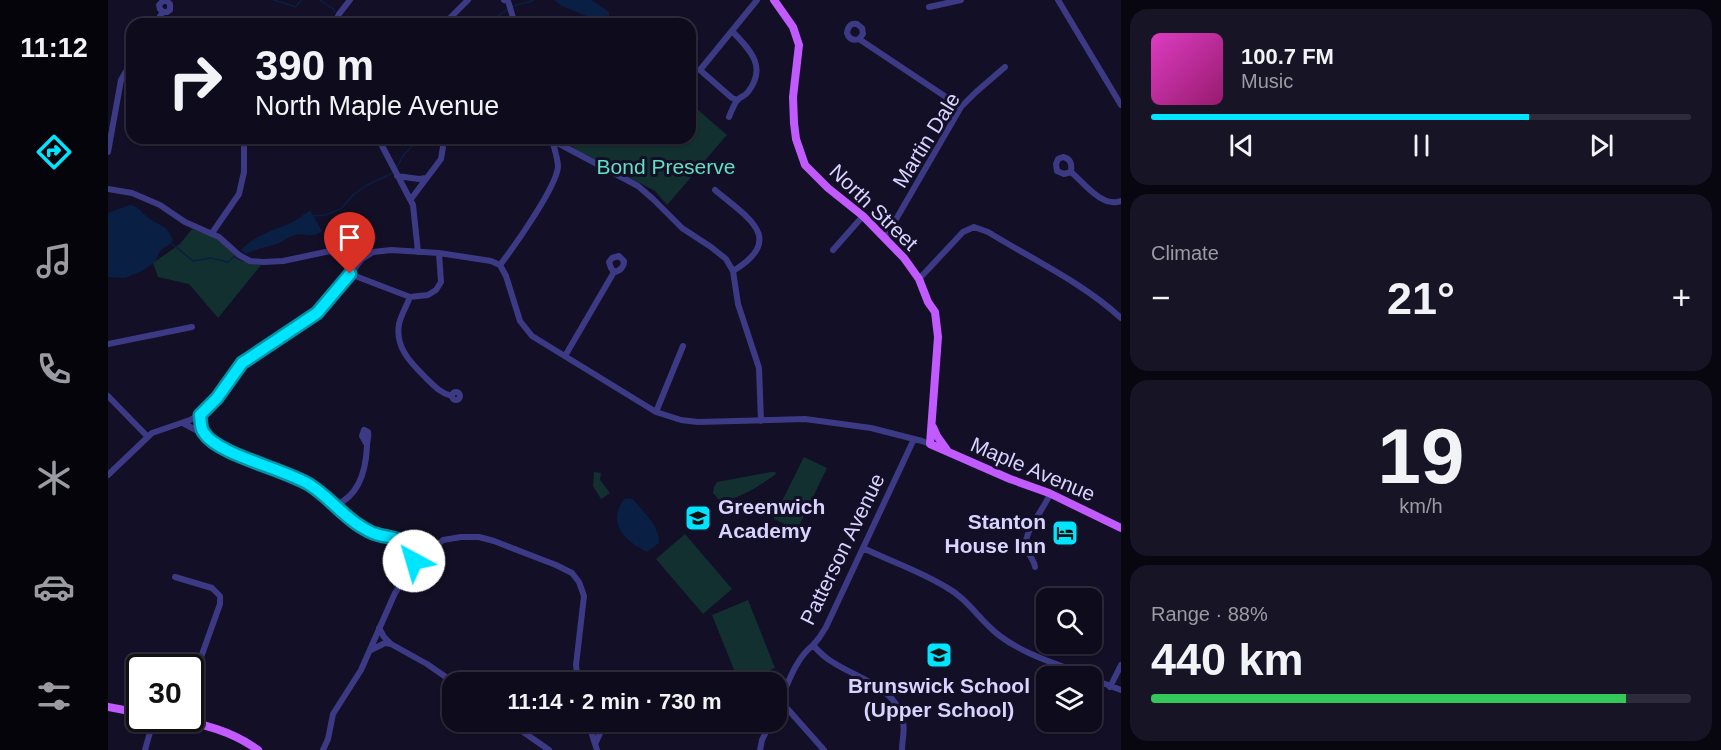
<!DOCTYPE html>
<html lang="en">
<head>
<meta charset="utf-8">
<style>
	:root { --surface:#0e0b1c; --page:#171425; --text:#f1f3f6; --muted:#9b9ba3; --line:#2e2b3b; --accent:#00e5ff }
	body { margin:0; font-family:Arial,sans-serif; background:var(--page); color:var(--text); height:100vh; display:flex; flex-direction:column; font-size:22px; white-space:nowrap }
	* { box-sizing:border-box; margin:0 }
	p { font-size:20px; color:var(--muted) }
	.icon { flex:none; width:33px; height:33px; fill:none; stroke:currentColor; stroke-width:2; stroke-linecap:round; stroke-linejoin:round }
	.map { position:relative; flex:1; overflow:hidden }
	.drawer { display:flex; flex-direction:column; gap:9px; padding:9px; background:#08060f; width:600px }
	.drawer>* { flex:none }
	.top-card { position:absolute; left:18px; top:18px; width:570px; height:126px; border-radius:18px; box-shadow:0 2px 4px #0004,0 0 0 2px var(--line); background:#0e0b1c; color:var(--text); overflow:hidden }
	.controls { position:absolute; left:928px; top:588px; display:grid; gap:12px }
	.controls a { display:grid; place-items:center; width:66px; height:66px; border-radius:12px; background:var(--surface); box-shadow:0 2px 4px #0004,0 0 0 2px var(--line); font-size:30px }
	.speed { position:absolute; left:18px; top:654px; display:flex; gap:12px; font-size:30px; font-weight:700; text-align:center }
	.speed>* { display:grid; place-content:center; width:78px; height:78px; border-radius:50%; background:var(--surface); box-shadow:0 2px 4px #0004,0 0 0 2px var(--line); line-height:1 }
	.speed .limit { border:3px solid #111; border-radius:9px; background:#fff; color:#111 }
	.pin { position:absolute; display:grid; place-items:center; width:51px; height:51px; color:#fff; margin:-62px -26px; border-radius:50% 50% 50% 0; rotate:-45deg; box-shadow:0 0 6px #0007 }
	.pin .icon { rotate:45deg }
	.me { position:absolute; width:66px; margin:-33px; rotate:321deg; stroke-linejoin:round; filter:drop-shadow(0 0 4px #0008) }
	.turn { display:flex; align-items:center; gap:21px; height:126px; padding:0 30px; font-size:27px }
	.turn .icon { width:78px; height:78px; stroke-width:2.5 }
	.turn b { display:block; font-size:42px; line-height:51px }
	.big { font-size:45px; font-weight:800; line-height:1.1 }
	.drawer .card { flex:1; display:flex; flex-direction:column; justify-content:center; gap:9px; min-width:0; padding:0 21px; border-radius:18px; background:var(--page) }
	.drawer .dial { align-items:center; gap:0 }
	.dial b { font-size:78px; line-height:1 }
	.song { display:flex; align-items:center; gap:18px }
	.cover { width:72px; height:72px; border-radius:9px; background:linear-gradient(135deg,hsl(310 70% 55%),hsl(320 70% 35%)) }
	.played { height:6px; border-radius:3px; background:linear-gradient(90deg,var(--accent) 70%,var(--line) 70%) }
	.keys { display:flex; justify-content:space-around; direction:ltr }
	.heat { display:flex; justify-content:space-between; align-items:center; font-size:33px; direction:ltr }
	.charge { height:9px; border-radius:4px; background:linear-gradient(90deg,#34c759 88%,var(--line) 0) }
	.trip { position:absolute; left:334px; top:672px; width:345px; height:60px; border-radius:18px; background:var(--surface); box-shadow:0 2px 4px #0004,0 0 0 2px var(--line); font-weight:800; line-height:60px; text-align:center }
	main { display:flex; flex:1; min-height:0 }
	.menu { display:flex; flex-direction:column; width:108px; justify-content:space-around; align-items:center; background:#06040b; color:var(--muted) }
	.menu .icon { width:42px; height:42px }
	.menu .on { color:var(--accent) }
	.menu b { font-size:27px; color:var(--text) }
	.map>svg:first-child { display:block }
	.green { fill:#12302f }
	.water { fill:#0a1f44 }
	.lines { fill:none; stroke-linecap:round; stroke-linejoin:round }
	.stream { stroke:#0a1f44; stroke-width:1.5 }
	.minor { stroke:#3d3a85; stroke-width:6 }
	.major { stroke:#c25bff; stroke-width:8 }
	.route-casing { stroke:#0095a6; stroke-width:15 }
	.route { stroke:#00e5ff; stroke-width:10 }
	.labels { text-anchor:middle; dominant-baseline:central; stroke-width:6; stroke-linejoin:round; paint-order:stroke }
	.street-label { font-size:21px; fill:#d9d4ff; stroke:#130f26 }
	.park-label { font-size:21px; fill:#5fe0c0; stroke:#130f26 }
	.poi-label { font-size:21px; font-weight:bold; fill:#d9d4ff; stroke:#130f26; text-anchor:start }
</style>
</head>
<body>
<main>
<nav class="menu">
<b>11:12</b>
<svg class="icon on" aria-label="directions" viewBox="0 0 24 24"><path d="M12 3l9 9-9 9-9-9zM9 14v-3h6M13 9l2 2-2 2"/></svg>
<svg class="icon" aria-label="music" viewBox="0 0 24 24"><path d="M9 18V5l10-2v13"/><circle cx="6" cy="18" r="3"/><circle cx="16" cy="16" r="3"/></svg>
<svg class="icon" aria-label="phone" viewBox="0 0 24 24"><path d="M5 4h4l2 5-3 2q2 4 5 5l2-3 5 2v4C11 20 4 13 5 4z"/></svg>
<svg class="icon" aria-label="climate" viewBox="0 0 24 24"><path d="M12 3v18M4 7l16 10M4 17L20 7"/></svg>
<svg class="icon" aria-label="car" viewBox="0 0 24 24"><path d="M5 17H2v-5l4-1 3-4h7l3 4 3 1v5h-3M9 17h6M6 11h13"/><circle cx="7" cy="17" r="2"/><circle cx="17" cy="17" r="2"/></svg>
<svg class="icon" aria-label="filters" viewBox="0 0 24 24"><path d="M4 7h16M4 17h16"/><circle cx="9" cy="7" r="2"/><circle cx="15" cy="17" r="2"/></svg>
</nav>
<div class="map">
<svg width="1013" height="750" viewBox="0 0 1013 750">
	<rect width="100%" height="100%" fill="#130f26"/>
	<path class="green" d="M582 103 619 135C598 158 580 182 559 205L547 191 469 150 454 139 582 138Z
		M84 229 104 236 120 246 128 258 134 261 153 265 110 318 81 284 50 277 45 263 72 244Z
		M696 457 719 468 689 530 666 519V517Z
		M486 472 493 473 492 480 502 493 493 499 485 486Z
		M663 472H667L668 474C654 484 629 502 611 500L605 493 606 487 609 482Z
		M577 534 624 589 595 614 548 559Z
		M640 600 667 668 631 682 604 615Z"/>
	<path class="water" d="M446 0H483L501 12C502 19 497 21 492 22L488 20 454 6Z
		M22 205C31 207 32 211 38 216 50 226 59 224 65 240L63 243 52 251 47 262 34 271 17 278 0 277V213Z
		M202 210 214 231C204 239 198 232 187 235 180 237 176 241 169 244 160 247 146 249 138 254L133 250C145 237 162 231 178 225 187 222 195 215 202 210Z
		M517 498 525 499C535 512 552 526 551 543L539 552C516 541 498 522 517 498Z"/>
	<g class="lines">
		<path class="stream" d="M166 0 188 7 193 0
			M212 0 225 9 227 12
			M404 7C411 3 418 4 425 0
			M233 17 243 24
			M383 24 389 17 400 9
			M289 167 295 156 304 146 301 138
			M204 216 217 215 233 209 245 195 259 185 283 174
			M63 243 85 261 103 258 120 262 127 256"/>
		<path class="minor" d="M396 0 400 1 407 24
			M950 0 1013 105
			M821 7 853 0
			M50 24 52 16 55 12H59L62 10V4L59 1H55L51 5 52 9 55 12
			M226 24 231 14 242 0
			M336 24 360 0
			M751 39 755 34 754 28 749 24C743 23 740 26 739 33 741 39 745 41 751 39L853 107
			M630 100 624 98 592 70 649 0
			M621 117C623 112 626 105 629 100 632 97 637 96 640 92 660 66 641 49 624 31
			M270 138 305 205 310 252
			M444 140 530 186 545 199 574 228 603 247 618 259 625 271 630 304 651 368 653 421
			M0 152 13 80 24 61
			M963 172 956 174 949 171 948 164 950 159 955 157C963 159 964 164 963 172 977 184 994 208 1013 201
			M289 176 311 179 318 178
			M0 189 24 193 52 205 77 222 111 237 131 255 142 261 155 262 175 261 227 250 242 251 257 256
			M607 190C637 216 680 238 625 271
			M303 199 333 159 335 147 334 138
			M104 233 131 194 136 172V138
			M777 237 787 221 853 107 868 92 897 67
			M725 250 755 216
			M392 265C405 248 448 188 450 167 450 159 446 148 444 139
			M242 274 302 297 320 295 328 290 333 282 331 253
			M811 279 855 232 866 227 880 232C924 259 975 283 1013 318
			M302 297C299 305 293 315 291 324 287 347 302 362 317 377 325 385 332 393 344 396
			M0 344 84 327
			M457 356 506 272C512 271 516 267 516 261L511 256 504 258 501 262 503 268 506 272
			M344 396a4 4 0 1 1 8 0a4 4 0 1 1-8 0Z
			M0 396 39 436
			M548 412 575 346
			M92 415C93 423 93 431 99 437 121 458 163 466 191 479 214 489 229 510 249 525 257 530 266 534 274 536 282 538 290 538 296 542 304 548 303 556 308 562L312 561 335 540 353 537H371L386 541 448 565 464 573 471 582 476 596 468 665 470 682
			M75 423 95 434
			M0 475 44 433 82 420 96 413 109 398 134 363 209 313 228 293 254 259 265 252 283 250 331 253 383 261 392 265 398 276 412 321 424 336 548 412 573 420 590 422 697 419 763 428 814 441 822 444
			M228 505C252 495 258 469 259 446 259 441 261 437 260 432L256 430 254 436 258 443
			M755 548C782 561 812 571 838 587 860 599 872 621 892 636 917 655 950 664 979 676
			M927 567C926 559 919 554 918 545 916 532 937 507 942 494
			M67 577 104 588 112 596V604L82 688
			M271 628 276 637 283 644
			M263 650 277 643 283 644 319 664 345 682
			M984 679 1013 690
			M1002 687 1013 665
			M672 702 677 706 716 750
			M669 708C679 687 686 660 705 645
			M401 722 441 750
			M480 722 489 750
			M488 742 493 731 501 722
			M37 750 46 718
			M215 750 220 739 225 714 253 670 287 593 308 562
			M652 750 654 740 663 722
			M794 750C794 741 797 731 795 722 790 688 751 679 726 663 717 658 711 652 705 645L711 638 718 627 806 439"/>
		<path class="major" d="M666 0 685 27 691 45 685 97 686 123 688 139 697 165 720 188 755 216 796 258 811 279 820 302 827 312 830 337 822 444 902 479 941 493 1013 528
			M825 427 829 436 839 450
			M0 707 32 713
			M63 718C95 724 124 731 150 750"/>
	</g>
	<g class="lines">
		<g class="route-casing">
			<path id="route" d="M242 274 209 313 134 363 109 398 92 415C93 421 92 428 96 433 110 455 177 469 202 485 221 497 234 515 252 526 257 529 263 533 268 534 279 538 295 537 301 548 304 552 304 557 306 561"/>
		</g>
		<use href="#route" class="route"/>
	</g>
	<defs>
		<g id="school-square" transform="scale(1.35)"><rect x="-9" y="-9" width="18" height="18" rx="4" fill="#00e5ff" stroke="#130f26"/><path d="M0-5L7-2L0 1L-7-2ZM-4 1L0 2.5L4 1V4Q0 6-4 4Z" fill="#111"/></g>
		<g id="hotel-square" transform="scale(1.35)"><rect x="-9" y="-9" width="18" height="18" rx="4" fill="#00e5ff" stroke="#130f26"/><path d="M-6-4.5h1.5V1H6V5H4.5V3h-9V5H-6ZM-4 0a1.8 1.8 0 1 1 3.6 0ZM.5 0V-2.5h3Q6-2.5 6 0Z" fill="#111"/></g>
	</defs>
	<g fill-rule="evenodd">
		<use href="#school-square" x="590" y="518"/>
		<use href="#hotel-square" x="957" y="533"/>
		<use href="#school-square" x="831" y="655"/>
	</g>
	<g class="labels">
		<g class="street-label">
			<text transform="translate(818 140) rotate(-58)">Martin Dale</text>
			<text transform="translate(766 207) rotate(44)">North Street</text>
			<text transform="translate(925 469) rotate(23)">Maple Avenue</text>
			<text transform="translate(734 549) rotate(-64)">Patterson Avenue</text>
		</g>
		<g class="park-label">
			<text x="558" y="166">Bond Preserve</text>
		</g>
		<g class="poi-label">
			<text x="610" y="506">Greenwich<tspan x="610" dy="24">Academy</tspan></text>
			<text x="938" y="521" text-anchor="end">Stanton<tspan x="938" dy="24">House Inn</tspan></text>
			<text x="831" y="685" text-anchor="middle">Brunswick School<tspan x="831" dy="24">(Upper School)</tspan></text>
		</g>
	</g>
</svg>
<div class="controls">
<a><svg class="icon" aria-label="search" viewBox="0 0 24 24"><circle cx="10" cy="10" r="6"/><path d="M15 15l6 6"/></svg></a>
<a><svg class="icon" aria-label="layers" viewBox="0 0 24 24"><path d="M12 4l9 5-9 5-9-5zM3 14l9 5 9-5"/></svg></a>
</div>
<div class="speed"><div class="limit">30</div></div>
<div class="pin" style="left:242px;top:274px;background:#d93025"><svg class="icon" aria-label="arrive" viewBox="0 0 24 24"><path d="M6 21V4h12l-3 4 3 4H6"/></svg></div>
<svg class="me" style="left:306px;top:561px" viewBox="-20 -20 40 40"><circle r="19" fill="#fff"/><path d="M0-13L10 11 0 6-10 11z" fill="#00e5ff"/></svg>
<div class="trip">11:14 · 2 min · 730 m</div>
<div class="top-card">
<div class="turn"><svg class="icon" aria-label="right" viewBox="0 0 24 24"><path d="M7 20v-9h11M14 6l5 5-5 5"/></svg><div><b>390 m</b>North Maple Avenue</div></div>
</div>
</div>
<section class="drawer">
<div class="card">
<div class="song"><i class="cover"></i><div><b>100.7 FM</b><p>Music</p></div></div>
<div class="played"></div>
<div class="keys"><svg class="icon" aria-label="previous" viewBox="0 0 24 24"><path d="M18 5L8 12l10 7zM5 5v14"/></svg><svg class="icon" aria-label="pause" viewBox="0 0 24 24"><path d="M8 5v14M16 5v14"/></svg><svg class="icon" aria-label="next" viewBox="0 0 24 24"><path d="M6 5l10 7-10 7zM19 5v14"/></svg></div>
</div>
<div class="card"><p>Climate</p>
<div class="heat"><a>−</a><b class="big">21°</b><a>+</a></div>
</div>
<div class="card dial"><b>19</b><p>km/h</p></div>
<div class="card"><p>Range · 88%</p><b class="big">440 km</b><div class="charge"></div></div>
</section>
</main>
</body>
</html>
